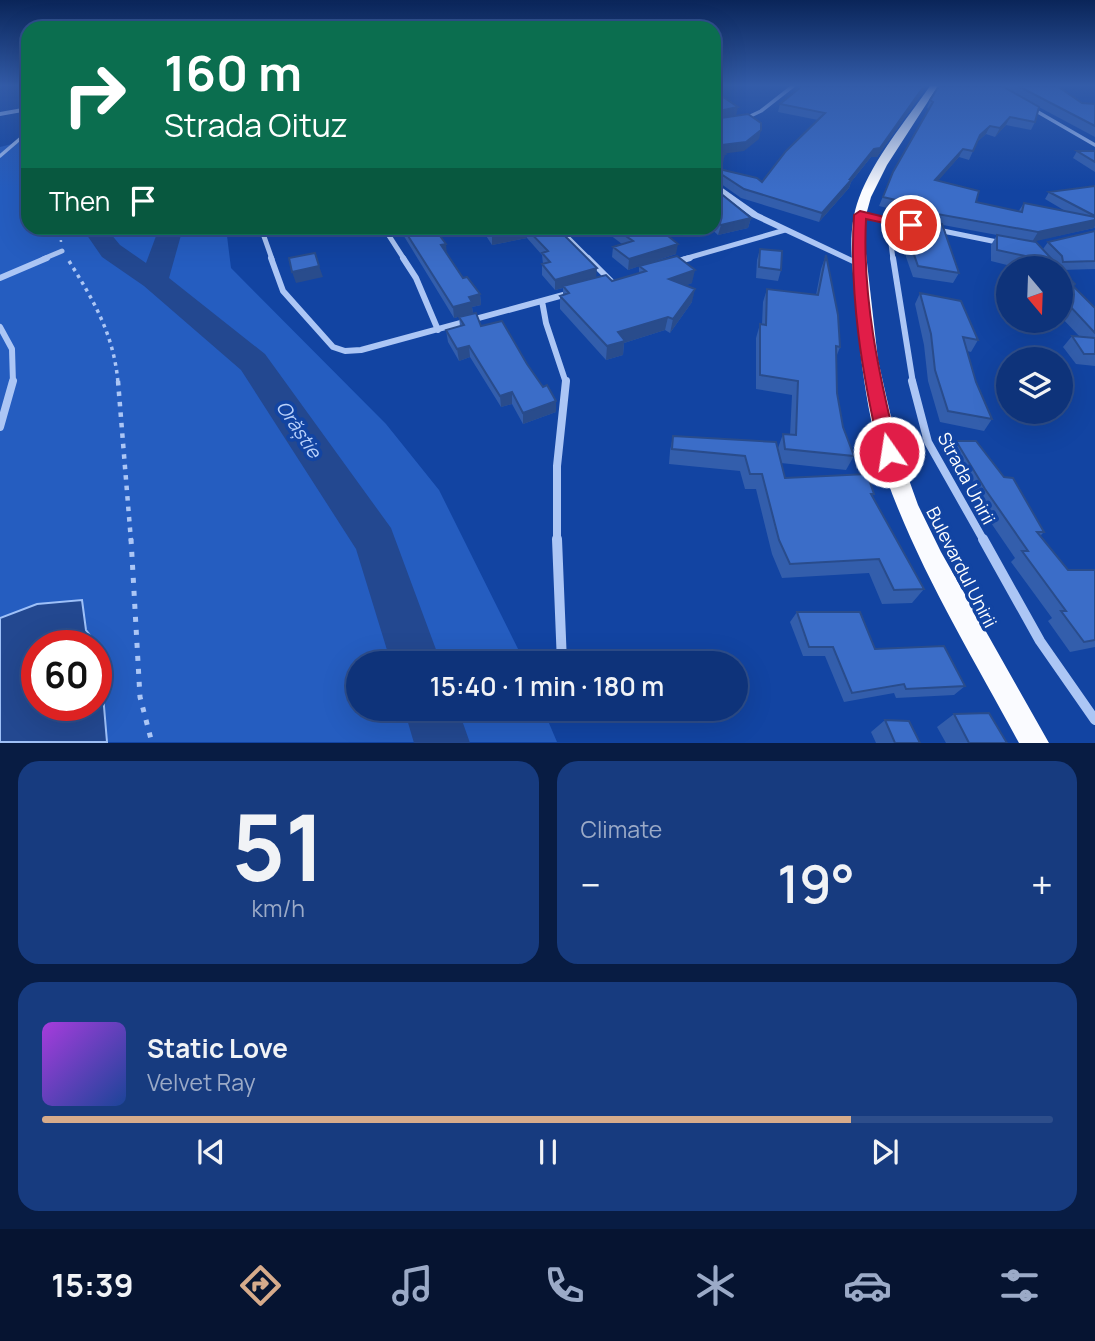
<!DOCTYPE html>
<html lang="en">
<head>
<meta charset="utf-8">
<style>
	:root { --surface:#0e337a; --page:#173b7f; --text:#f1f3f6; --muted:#9baac7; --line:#2e4e8b; --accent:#d6ab8b }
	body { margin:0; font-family:Manrope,sans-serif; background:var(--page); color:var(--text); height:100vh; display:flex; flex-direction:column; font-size:26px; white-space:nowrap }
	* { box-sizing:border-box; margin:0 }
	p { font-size:23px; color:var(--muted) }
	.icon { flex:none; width:38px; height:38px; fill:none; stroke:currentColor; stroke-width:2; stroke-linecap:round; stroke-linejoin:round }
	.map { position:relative; height:743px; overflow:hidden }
	.side { display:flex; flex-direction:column; gap:18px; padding:18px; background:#081c43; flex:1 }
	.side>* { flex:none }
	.banner { position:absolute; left:21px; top:21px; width:700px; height:214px; border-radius:21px; box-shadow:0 7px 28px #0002,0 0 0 2px var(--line); background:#0b6e4f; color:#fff; overflow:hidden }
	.needle { width:46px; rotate:161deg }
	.controls { position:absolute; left:996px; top:256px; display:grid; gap:14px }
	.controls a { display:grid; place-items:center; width:77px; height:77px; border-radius:50%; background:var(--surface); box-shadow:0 7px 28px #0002,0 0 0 2px var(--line); font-size:35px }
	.speed { position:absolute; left:21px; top:630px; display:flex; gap:14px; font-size:35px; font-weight:700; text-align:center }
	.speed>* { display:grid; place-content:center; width:91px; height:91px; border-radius:50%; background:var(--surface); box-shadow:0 7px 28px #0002,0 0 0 2px var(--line); line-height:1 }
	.speed .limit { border:10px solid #d22; background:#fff; color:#111 }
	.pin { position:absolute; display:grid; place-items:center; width:60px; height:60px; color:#fff; margin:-30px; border:4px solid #fff; border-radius:50%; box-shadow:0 2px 7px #0007 }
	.me { position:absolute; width:77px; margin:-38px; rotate:347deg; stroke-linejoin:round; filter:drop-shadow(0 0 5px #0008) }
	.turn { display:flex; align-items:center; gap:24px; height:147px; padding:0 28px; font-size:32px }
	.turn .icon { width:91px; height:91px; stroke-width:2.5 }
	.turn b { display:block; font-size:49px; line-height:60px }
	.then { display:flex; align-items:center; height:66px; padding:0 28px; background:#0003; gap:14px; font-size:26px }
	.big { font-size:52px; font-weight:600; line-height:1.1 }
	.side .widget { flex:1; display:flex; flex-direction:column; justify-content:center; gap:10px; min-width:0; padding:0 24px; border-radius:21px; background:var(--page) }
	.side .dial { align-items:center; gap:0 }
	.dial b { font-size:91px; line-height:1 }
	.song { display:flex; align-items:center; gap:21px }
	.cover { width:84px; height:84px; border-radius:10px; background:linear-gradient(135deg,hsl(280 70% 55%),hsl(220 70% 35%)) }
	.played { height:7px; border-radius:4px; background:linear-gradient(90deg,var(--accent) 80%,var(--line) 80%) }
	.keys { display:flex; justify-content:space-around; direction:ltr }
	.heat { display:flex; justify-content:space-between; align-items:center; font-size:38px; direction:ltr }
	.side .tiles { flex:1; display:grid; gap:18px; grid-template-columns:1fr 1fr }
	.widget:last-child { grid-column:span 2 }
	.trip { position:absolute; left:346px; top:651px; width:402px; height:70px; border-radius:35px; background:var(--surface); box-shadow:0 7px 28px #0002,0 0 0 2px var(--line); font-weight:600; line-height:70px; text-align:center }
	.dock { display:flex; height:112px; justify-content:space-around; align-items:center; background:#061431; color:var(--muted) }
	.dock .icon { width:49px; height:49px }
	.dock .active { color:var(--accent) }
	.dock b { font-size:32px; color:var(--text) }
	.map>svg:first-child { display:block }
	.green { fill:#255dc0; fill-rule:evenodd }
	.water { fill:#234890; stroke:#9ec0f8; stroke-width:2; fill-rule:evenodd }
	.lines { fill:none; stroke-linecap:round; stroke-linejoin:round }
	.river { fill:#234890; fill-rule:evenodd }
	.path-far3 { stroke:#acc6f5; stroke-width:2.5; stroke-dasharray:2.5 3.5; stroke-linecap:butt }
	.path-far2 { stroke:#acc6f5; stroke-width:3.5; stroke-dasharray:3.5 4.5; stroke-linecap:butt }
	.path-far1 { stroke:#acc6f5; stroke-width:4.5; stroke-dasharray:4.5 6; stroke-linecap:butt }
	.path { stroke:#acc6f5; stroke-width:5; stroke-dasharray:5 8; stroke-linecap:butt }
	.minor-far4 { stroke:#acc6f5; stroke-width:3.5 }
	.minor-far3 { stroke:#acc6f5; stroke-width:5 }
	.minor-far2 { stroke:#acc6f5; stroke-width:6 }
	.minor-far1 { stroke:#acc6f5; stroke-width:8 }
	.minor { stroke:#acc6f5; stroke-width:10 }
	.tertiary { fill:#acc6f5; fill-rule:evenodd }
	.primary { fill:#fafbff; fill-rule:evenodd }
	.wall { fill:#335eac }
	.shaded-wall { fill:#294c8c }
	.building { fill:#3b6dc8; stroke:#294c8c; stroke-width:2 }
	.route { fill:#e11d48; stroke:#92132f; stroke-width:2 }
	.labels { text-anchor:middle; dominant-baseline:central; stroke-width:7; stroke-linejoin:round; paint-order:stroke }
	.street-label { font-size:18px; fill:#fff; stroke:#1244a2 }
	.water-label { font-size:19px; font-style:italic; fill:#b9d1fb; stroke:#1244a2 }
</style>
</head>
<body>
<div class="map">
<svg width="1095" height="743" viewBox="0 0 1095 743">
	<rect width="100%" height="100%" fill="#1244a2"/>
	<path class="green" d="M28 140V228H226L231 268 386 424 439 490 525 663H359V709H543L557 742H0V147ZM37 646H96V705H37Z"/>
	<path class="water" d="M82 600 86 630 99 647 107 742H0V618L37 604ZM37 646H96V705H37Z"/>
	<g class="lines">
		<path class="river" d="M82 228H106L120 245 146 263 159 228H183L169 278 265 354 391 528 441 663H391L356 549 241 370 144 286 102 257Z
			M404 709H458L470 743H414Z"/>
		<path class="path-far3" d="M60 228 61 242"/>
		<path class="path-far2" d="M69 261C94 301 114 335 118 383"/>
		<path class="path-far1" d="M118 381 131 541"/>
		<path class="path" d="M131 539 140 697 152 743"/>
		<path class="minor-far4" d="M1031 108 1095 145
			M742 120 761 111 793 86
			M0 156 28 132"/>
		<path class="minor-far3" d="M860 215 916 226
			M888 221 893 259
			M261 228 272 259
			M384 228 404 259
			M558 228 589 259
			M938 230 1002 243
			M43 259 62 251
			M684 259 785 230"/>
		<path class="minor-far2" d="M271 258 283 291 333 347 345 351 361 350 567 294
			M403 258 416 278 438 330
			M588 258 611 281
			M893 258 913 383
			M675 262 690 258
			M0 278 47 258
			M542 301 546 323 566 383
			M0 327 12 349 13 383"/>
		<path class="minor-far1" d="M912 381 928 442 984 541
			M0 427 13 381
			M557 541V466L566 381"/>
		<path class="minor" d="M557 539 562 663
			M983 539 1040 641 1095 720"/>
		<path class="tertiary" d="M28 107V111L0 116V112Z
			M714 182 758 213 865 264 863 266H857L752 217 714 188Z"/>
		<path class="primary" d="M930 86H938L887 165 871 197 866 215 865 245 878 360 899 452 918 505 941 552 1049 743H1019C977 665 930 588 897 506 871 443 861 372 856 304 853 269 846 232 859 198 874 158 905 122 930 86Z"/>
	</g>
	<path class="wall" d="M939 86H1057L1082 103 1095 104V137L1037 106 1035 122 1031 130 1006 125 995 137 986 134 977 142 969 160 959 157 938 180 976 202 1018 212 1024 203 1067 212 1045 199 1049 192 1095 186V227L1094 228 1033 241 1043 249 1048 242 1095 231V269L1062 270 1073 286 1095 308V366L1076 364 1063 347 1072 336 1080 337 1060 316V268H1019L991 261V245L997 235 943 225 959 273 953 283 913 277 906 257 905 229 910 219 905 218 904 212 879 206 893 172 929 109 927 108 930 100Z
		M923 92 877 157H871L851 182 849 188 819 222 741 198 717 181 719 169 762 182 818 120 778 112 780 104Z
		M1077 151H1095V172L1073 158Z
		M714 188 751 218 748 228 718 235 710 228H714Z
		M399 228H434L447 254 463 278 480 294 481 305 472 307 473 313 454 318Z
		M481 228H557L596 277 612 281 639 273V266L628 270 612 257 613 247 622 244 601 228 584 232 579 228H658L676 254 643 265 692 283 686 285 692 302 670 333 665 330 624 343 623 355 606 360 560 309V296L563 295V288L555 290 542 275V264H543L542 255 527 238 492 245Z
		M760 249 781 270 778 281 756 278 757 260Z
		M826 255 840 347 837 355V393L843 427 854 456 846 470 781 463 785 478 874 494 872 497 924 589 912 603 882 604 869 573 782 578 772 554 756 489H745L740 471 669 464 670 451 673 436 778 448 783 434 790 435 792 395 756 389V338L760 324H762L763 302 767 289 816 295 821 269Z
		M920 293 978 340 971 352 967 351 976 382 992 419 984 431 940 422 928 381 924 345 915 304Z
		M459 317 481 326 556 412 523 424 512 404 501 407 470 357 459 361 448 342 446 330 460 326Z
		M956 441 1044 532 1040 536 1068 570H1095V647L1070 652 1048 621 1052 618 1011 562 1015 558 976 501 948 453Z
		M797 612 875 649 965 686 954 695 896 698 894 693 844 702 825 656H803L790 622Z
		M954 714 1007 743H946L937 727Z
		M885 720 920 743H876L871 732Z"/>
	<path class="shaded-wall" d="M925 86 923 92 877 157H871L851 182 849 188 819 222 822 213Z
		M738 107 736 116 714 120V112Z
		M1010 117 1006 125 995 137 1000 128Z
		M990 126 986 134 976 143 980 135Z
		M761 130 759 139 744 151 714 155V146Z
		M963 149 959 157 931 189 935 180Z
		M725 154 723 163 714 165V156Z
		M751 218 748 228 718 235 721 225Z
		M1095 220V226L1094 228 1032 242 1038 232Z
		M526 228 527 238 492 245V235Z
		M584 228H601L584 232Z
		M446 244 447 254 441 245Z
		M678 244 676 254 628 270 629 259Z
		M319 266 323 277 296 283 292 272Z
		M597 268 596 279 555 290V280Z
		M695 270 692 283 667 293 669 279Z
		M695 289 692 302 670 333 673 319Z
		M480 294 481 305 472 307 473 313 454 318 453 307 469 297Z
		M668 317 665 330 624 343 623 355 606 360 607 346 618 332Z
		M469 346 470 357 459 361 457 349Z
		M512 392V404L501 407 500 396Z
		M556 401V412L523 424V413Z"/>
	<path class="building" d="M802 86H924L880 148 874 149 850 179H852L822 213 744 189 718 172 719 169 757 178 762 182 786 151 825 113 780 104Z
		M939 86H1002L1039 107 1035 122 1010 117 1000 128 990 126 980 135 973 151 963 149 935 180 979 191 976 202 1022 212 1024 203 1095 217V220L1038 232 909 209V203L883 197 893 172 933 102 930 100Z
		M1018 86H1057L1082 103 1095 104V126Z
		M714 91 738 107 714 112Z
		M748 114 761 123V130L746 142 714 146 725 154 714 156V119Z
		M1077 151H1095V162Z
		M1095 186V216L1049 192Z
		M714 188 751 218 721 225 714 219Z
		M910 219 942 224 959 273 918 266 911 246Z
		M403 228H434L446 244 441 245 463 278 467 277 480 294 469 297 472 302 453 307Z
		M487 228H557L597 268 555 280 542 264 550 262 542 253 548 251 526 228 492 235Z
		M614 228H658L678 244 629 259 613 247 633 241Z
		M1095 231V261L1063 262 1062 256 1048 242Z
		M997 235 1036 242 1060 268H1035L1025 256 997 250Z
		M760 249 782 251 781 270 759 267Z
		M315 253 319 266 292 272 289 258Z
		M826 255 838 315 840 347 836 346 837 393 843 427 854 456 785 449 783 434 796 435 798 381 760 375V324L766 325 767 289 818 295Z
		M677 256 695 270 669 279 695 289 673 319 668 317 618 332 625 341 607 346 560 296 569 293 563 286 606 275 612 281 646 271 639 266Z
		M1060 269 1075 284 1073 286 1095 308V333L1069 305 1063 306 1060 304Z
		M920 293 961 301 978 340 963 337 976 382 992 419 948 411 935 370 931 334Z
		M476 313 481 326 502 321 527 364 543 387 547 385 556 401 523 413 512 392 500 396 469 346 457 349 446 330 464 325 459 317Z
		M1072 336 1095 338V354H1084Z
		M673 436 776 442 785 478 867 474 874 494H871L924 589 894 590 879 559 790 564 779 540 762 474H750L745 456 672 449Z
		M956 441H976L1004 477 1013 478 1044 532H1037L1068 570H1095V640L1084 642 1061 611H1066L1022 551H1028L985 489Z
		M797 612H860L875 649 944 646 965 686 906 689 904 684 852 693 833 647H809Z
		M989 713 1007 743H969L954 714Z
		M885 720 909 721 920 743H895Z"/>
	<linearGradient id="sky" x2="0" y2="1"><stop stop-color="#0a2559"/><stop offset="0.45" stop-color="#335ca9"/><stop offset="1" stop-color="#335ca9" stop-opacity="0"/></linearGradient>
	<rect width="1095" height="190" fill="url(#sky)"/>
	<path class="route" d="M860 211 917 225 911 229 866 219C862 297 879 376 898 452L895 457H882L880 452C862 374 849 294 854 215Z"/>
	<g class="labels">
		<g class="street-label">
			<text transform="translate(967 478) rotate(62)">Strada Unirii</text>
			<text transform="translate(962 567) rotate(63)">Bulevardul Unirii</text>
		</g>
		<g class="water-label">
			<text transform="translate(299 429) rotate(56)">Orăștie</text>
		</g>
	</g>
</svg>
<div class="controls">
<a><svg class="needle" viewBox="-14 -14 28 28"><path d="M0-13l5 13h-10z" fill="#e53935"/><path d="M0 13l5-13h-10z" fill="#9baac7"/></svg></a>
<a><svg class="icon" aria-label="layers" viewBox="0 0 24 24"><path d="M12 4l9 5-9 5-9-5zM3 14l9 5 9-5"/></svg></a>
</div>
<div class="speed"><div class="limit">60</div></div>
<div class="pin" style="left:911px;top:225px;background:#d93025"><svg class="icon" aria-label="arrive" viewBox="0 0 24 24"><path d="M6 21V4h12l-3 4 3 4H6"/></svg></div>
<svg class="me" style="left:889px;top:452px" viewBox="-20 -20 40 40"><circle r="17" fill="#e11d48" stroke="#fff" stroke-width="3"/><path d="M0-11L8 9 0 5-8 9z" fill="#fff"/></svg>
<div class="trip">15:40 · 1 min · 180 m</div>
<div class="banner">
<div class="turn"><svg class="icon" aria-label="right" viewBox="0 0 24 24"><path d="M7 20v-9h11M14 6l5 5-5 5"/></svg><div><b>160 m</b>Strada Oituz</div></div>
<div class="then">Then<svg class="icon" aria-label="arrive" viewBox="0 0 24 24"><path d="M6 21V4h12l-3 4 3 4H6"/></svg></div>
</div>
</div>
<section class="side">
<div class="tiles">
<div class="widget dial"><b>51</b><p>km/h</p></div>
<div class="widget"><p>Climate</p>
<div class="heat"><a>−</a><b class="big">19°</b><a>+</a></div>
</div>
<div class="widget">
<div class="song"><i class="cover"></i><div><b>Static Love</b><p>Velvet Ray</p></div></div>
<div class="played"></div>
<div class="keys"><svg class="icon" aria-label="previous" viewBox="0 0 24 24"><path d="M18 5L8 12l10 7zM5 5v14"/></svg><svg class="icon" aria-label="pause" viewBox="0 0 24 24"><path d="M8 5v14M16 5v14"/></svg><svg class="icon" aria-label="next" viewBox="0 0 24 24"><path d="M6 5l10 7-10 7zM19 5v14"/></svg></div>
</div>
</div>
</section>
<nav class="dock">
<b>15:39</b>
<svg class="icon active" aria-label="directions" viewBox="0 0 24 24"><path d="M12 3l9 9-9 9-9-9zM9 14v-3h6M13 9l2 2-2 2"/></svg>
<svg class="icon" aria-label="music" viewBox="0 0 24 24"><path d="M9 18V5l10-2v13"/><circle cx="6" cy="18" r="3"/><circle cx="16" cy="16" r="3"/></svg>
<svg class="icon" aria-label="phone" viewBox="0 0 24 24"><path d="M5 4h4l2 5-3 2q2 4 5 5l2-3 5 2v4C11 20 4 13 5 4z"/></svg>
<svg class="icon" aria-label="climate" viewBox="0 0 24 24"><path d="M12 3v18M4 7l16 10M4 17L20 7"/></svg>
<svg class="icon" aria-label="car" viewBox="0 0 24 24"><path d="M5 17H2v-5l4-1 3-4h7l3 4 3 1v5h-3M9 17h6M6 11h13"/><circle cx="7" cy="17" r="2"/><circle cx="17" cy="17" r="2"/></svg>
<svg class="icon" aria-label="filters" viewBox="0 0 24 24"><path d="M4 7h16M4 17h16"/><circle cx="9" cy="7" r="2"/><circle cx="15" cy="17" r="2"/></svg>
</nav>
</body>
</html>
